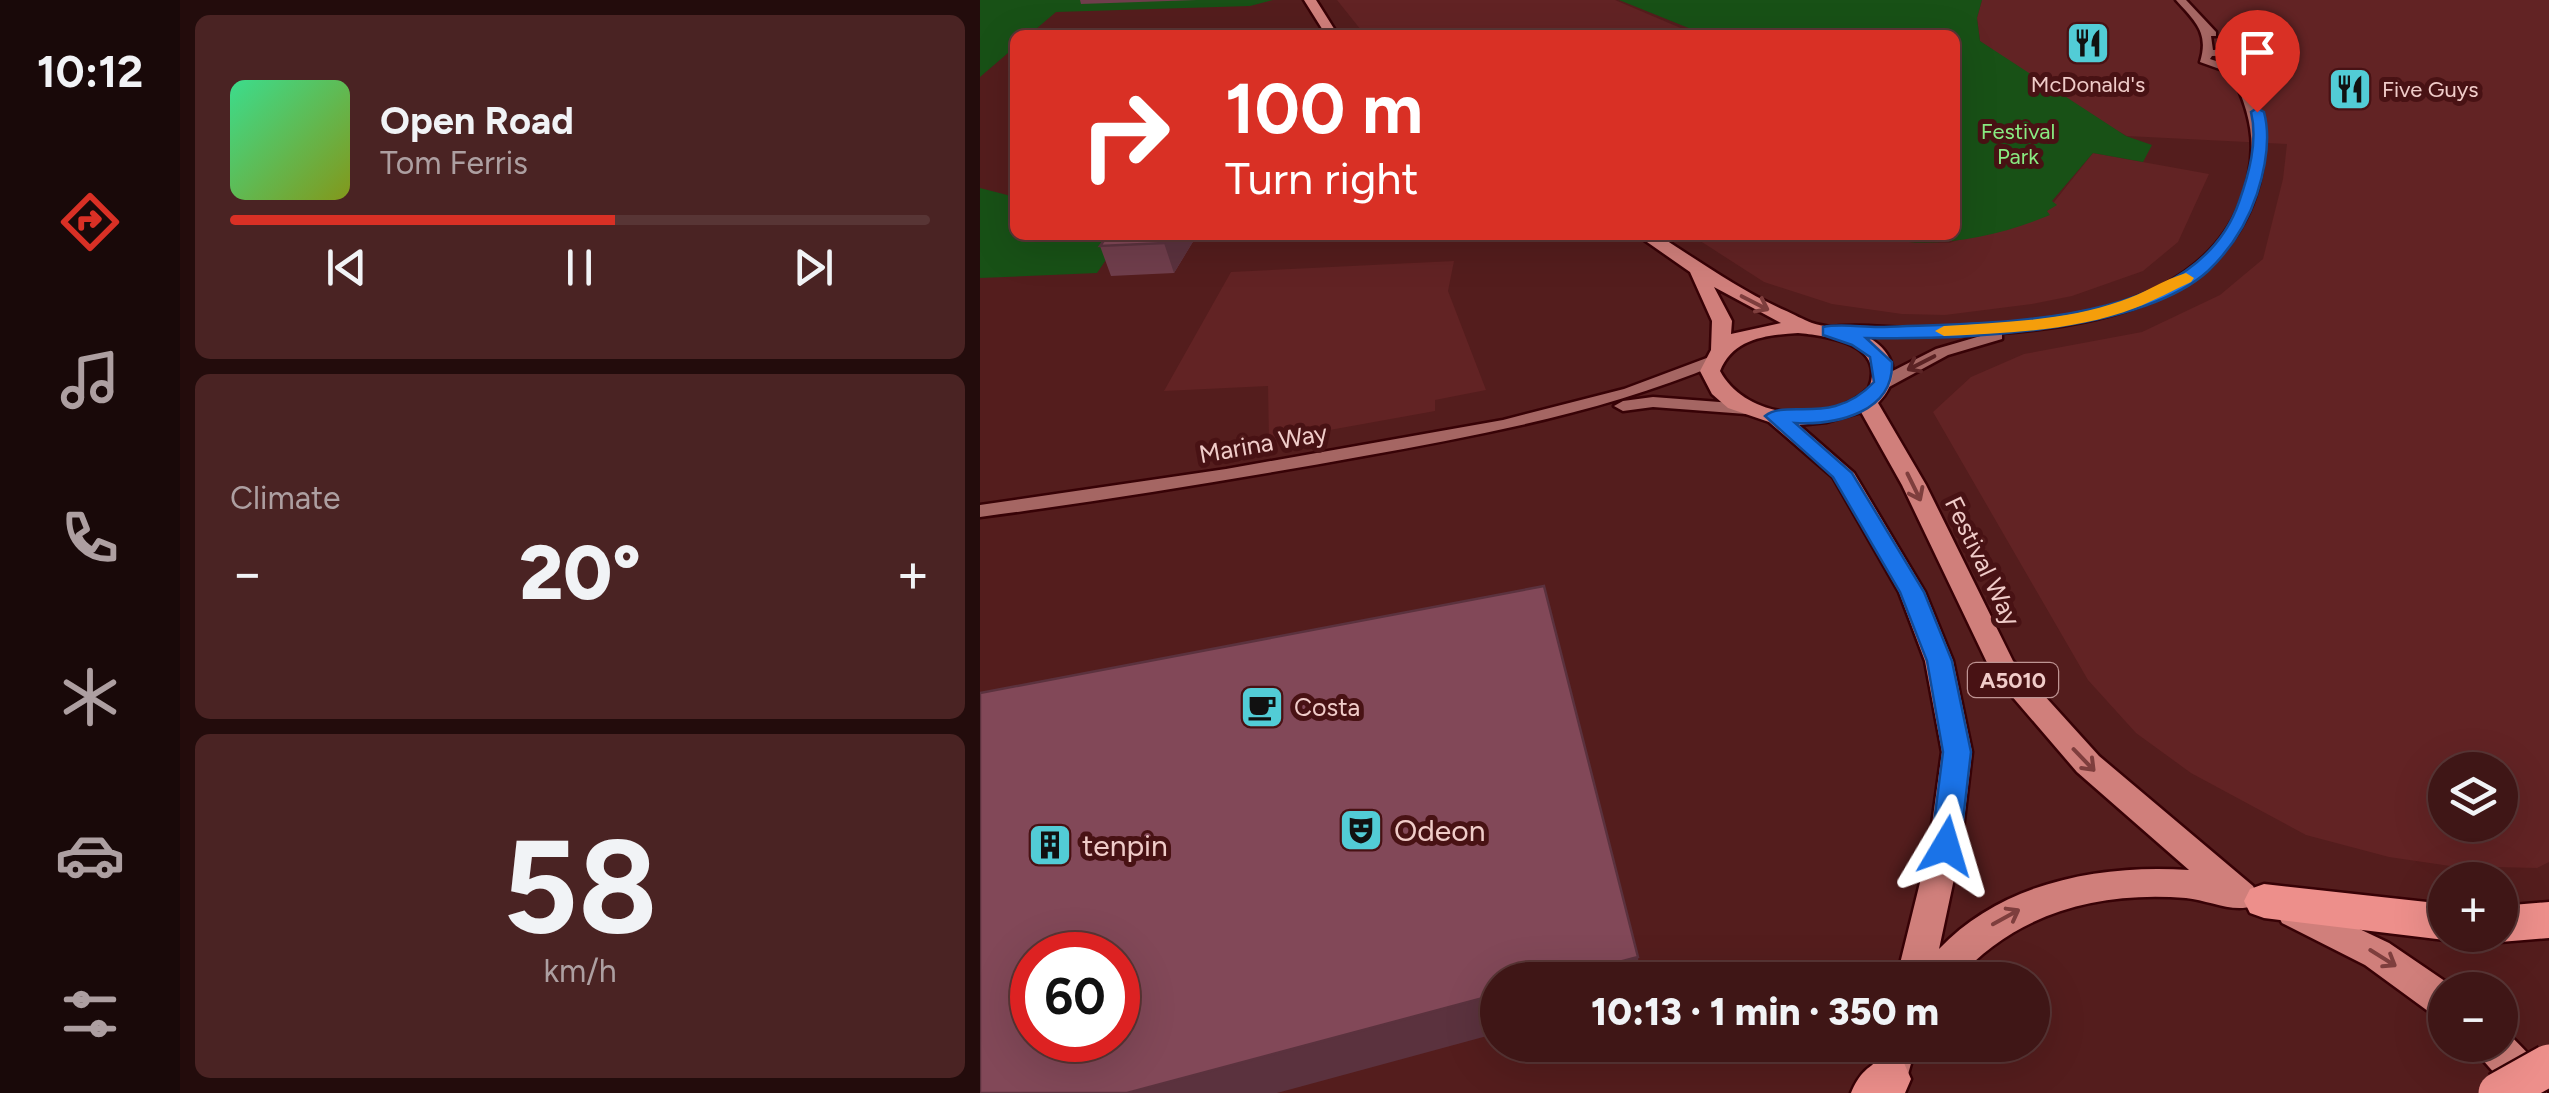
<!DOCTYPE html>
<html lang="en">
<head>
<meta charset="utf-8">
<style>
	:root { --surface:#3f1616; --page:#4a2323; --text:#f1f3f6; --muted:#ad9fa1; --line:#583535; --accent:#d93025 }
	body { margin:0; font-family:Figtree,sans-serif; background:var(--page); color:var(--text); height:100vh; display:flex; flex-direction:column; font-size:38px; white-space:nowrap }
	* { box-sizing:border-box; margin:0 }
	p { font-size:32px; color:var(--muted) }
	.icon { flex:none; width:55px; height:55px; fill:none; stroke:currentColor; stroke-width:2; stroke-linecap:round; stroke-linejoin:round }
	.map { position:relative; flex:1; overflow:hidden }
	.drawer { display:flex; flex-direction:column; gap:15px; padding:15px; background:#230c0c; width:800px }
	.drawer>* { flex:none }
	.hud { position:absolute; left:30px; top:30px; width:950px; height:210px; border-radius:15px; box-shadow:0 10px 40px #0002,0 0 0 2px var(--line); background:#d93025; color:#fff; overflow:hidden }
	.controls { position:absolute; left:1448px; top:752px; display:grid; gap:20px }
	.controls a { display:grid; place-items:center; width:90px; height:90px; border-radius:50%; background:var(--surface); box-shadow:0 10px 40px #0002,0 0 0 2px var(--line); font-size:50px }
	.speed { position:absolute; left:30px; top:932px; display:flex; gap:20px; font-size:50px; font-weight:700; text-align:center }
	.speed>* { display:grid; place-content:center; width:130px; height:130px; border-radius:50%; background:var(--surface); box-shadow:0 10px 40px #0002,0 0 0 2px var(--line); line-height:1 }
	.speed .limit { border:15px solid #d22; background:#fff; color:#111 }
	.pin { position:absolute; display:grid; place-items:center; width:85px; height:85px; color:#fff; margin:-102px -42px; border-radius:50% 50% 50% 0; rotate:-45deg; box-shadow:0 0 10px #0007 }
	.pin .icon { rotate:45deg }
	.me { position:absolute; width:110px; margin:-55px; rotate:7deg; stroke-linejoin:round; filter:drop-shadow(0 0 8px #0008) }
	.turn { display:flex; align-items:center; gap:35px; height:210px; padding:0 50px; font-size:45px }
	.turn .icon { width:130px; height:130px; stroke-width:2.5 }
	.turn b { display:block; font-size:70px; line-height:85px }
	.big { font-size:75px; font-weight:800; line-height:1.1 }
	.drawer .widget { flex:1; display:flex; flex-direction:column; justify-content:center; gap:15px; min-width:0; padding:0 35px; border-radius:15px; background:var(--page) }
	.drawer .dial { align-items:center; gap:0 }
	.dial b { font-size:130px; line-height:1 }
	.song { display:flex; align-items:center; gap:30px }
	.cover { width:120px; height:120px; border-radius:15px; background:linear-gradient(135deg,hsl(150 70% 55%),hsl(70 70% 35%)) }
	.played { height:10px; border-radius:5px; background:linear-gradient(90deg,var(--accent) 55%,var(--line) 55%) }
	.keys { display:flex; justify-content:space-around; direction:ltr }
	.heat { display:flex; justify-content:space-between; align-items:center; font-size:55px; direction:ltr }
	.trip { position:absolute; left:500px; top:962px; width:570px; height:100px; border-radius:50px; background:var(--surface); box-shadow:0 10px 40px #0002,0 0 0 2px var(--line); font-weight:800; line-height:100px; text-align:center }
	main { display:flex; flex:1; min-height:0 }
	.tabs { display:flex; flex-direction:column; width:180px; justify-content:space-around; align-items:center; background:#190909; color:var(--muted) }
	.tabs .icon { width:70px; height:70px }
	.tabs .active { color:var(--accent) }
	.tabs b { font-size:45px; color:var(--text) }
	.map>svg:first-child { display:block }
	.built { fill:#622324; fill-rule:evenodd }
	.green { fill:#185116 }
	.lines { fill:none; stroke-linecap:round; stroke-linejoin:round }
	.street-casing { stroke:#370206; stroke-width:5 }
	.primary-casing { stroke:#370206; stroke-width:5 }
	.highway-casing { stroke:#370206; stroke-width:5 }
	.street { fill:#a56663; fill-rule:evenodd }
	.primary { fill:#d07f7b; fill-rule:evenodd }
	.highway { fill:#ed8f8b; fill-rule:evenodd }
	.highway-bridge-casing { stroke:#370206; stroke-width:46; stroke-linecap:butt }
	.highway-bridge { stroke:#ed8f8b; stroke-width:41 }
	.wall { fill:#703e4c }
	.shaded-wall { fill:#5b323e }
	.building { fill:#824858; stroke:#5b323e; stroke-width:2.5; fill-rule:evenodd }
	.oneway { stroke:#7e3e3d }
	.oneway2 { stroke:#5b2324 }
	.route { fill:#1a73e8; stroke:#114b97; stroke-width:2.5 }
	.slow { fill:#f59e0b }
	.labels { text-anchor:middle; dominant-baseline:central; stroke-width:10; stroke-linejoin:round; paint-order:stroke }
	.far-poi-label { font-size:22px; fill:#f0ccc9; stroke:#481214 }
	.far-park-label { font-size:22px; fill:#89ec82; stroke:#481214 }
	.shield { fill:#481214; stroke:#be9493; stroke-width:2.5 }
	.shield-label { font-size:22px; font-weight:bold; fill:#f0ccc9 }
	.street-label { font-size:25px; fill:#f0ccc9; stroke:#481214 }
	.poi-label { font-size:25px; fill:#f0ccc9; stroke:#481214; text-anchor:start }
	.near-poi-label { font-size:30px; fill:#f0ccc9; stroke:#481214; text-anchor:start }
</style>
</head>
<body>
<main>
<nav class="tabs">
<b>10:12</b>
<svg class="icon active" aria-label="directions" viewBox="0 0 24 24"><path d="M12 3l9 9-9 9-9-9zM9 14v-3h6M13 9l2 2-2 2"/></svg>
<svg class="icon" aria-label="music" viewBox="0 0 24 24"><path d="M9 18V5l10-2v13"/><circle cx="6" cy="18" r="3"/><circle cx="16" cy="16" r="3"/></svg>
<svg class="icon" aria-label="phone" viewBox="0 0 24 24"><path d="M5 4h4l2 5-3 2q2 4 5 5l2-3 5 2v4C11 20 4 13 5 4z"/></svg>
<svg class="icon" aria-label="climate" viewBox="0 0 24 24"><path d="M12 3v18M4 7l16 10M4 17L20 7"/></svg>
<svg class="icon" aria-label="car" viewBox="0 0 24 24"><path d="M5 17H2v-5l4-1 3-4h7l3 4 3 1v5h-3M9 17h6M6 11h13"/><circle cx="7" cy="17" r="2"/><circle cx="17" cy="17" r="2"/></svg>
<svg class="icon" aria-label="filters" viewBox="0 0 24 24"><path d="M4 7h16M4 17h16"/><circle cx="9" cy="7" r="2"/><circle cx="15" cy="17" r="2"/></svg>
</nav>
<section class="drawer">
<div class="widget">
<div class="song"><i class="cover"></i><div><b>Open Road</b><p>Tom Ferris</p></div></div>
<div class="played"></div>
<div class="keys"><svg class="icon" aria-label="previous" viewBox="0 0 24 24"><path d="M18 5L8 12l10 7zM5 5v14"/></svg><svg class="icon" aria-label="pause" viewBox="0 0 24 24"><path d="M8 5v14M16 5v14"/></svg><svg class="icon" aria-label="next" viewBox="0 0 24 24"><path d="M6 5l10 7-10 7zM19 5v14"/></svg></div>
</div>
<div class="widget"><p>Climate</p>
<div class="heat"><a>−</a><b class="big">20°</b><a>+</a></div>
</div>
<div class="widget dial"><b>58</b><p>km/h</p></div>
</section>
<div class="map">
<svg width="1569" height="1093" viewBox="0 0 1569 1093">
	<rect width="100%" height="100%" fill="#541d1d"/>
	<path class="built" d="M357 0H635L717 35H385Z
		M1002 0H1569V862L1557 868 1470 866 1409 857 1326 835 1211 773 1156 733 1108 680 953 412 991 377 1044 354 1162 332 1240 295 1283 259 1303 179 1307 144 1147 136 1049 82 1000 41 997 18ZM1465 770H1520V825H1465Z
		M1113 153 1229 174 1198 242 1163 271 1092 296 1052 304 965 315 922 314 852 304 784 282 711 235H882L937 243H969L1067 211Z
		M474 261 468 291 506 390 455 400V411L289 441 288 386 184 391 251 272Z"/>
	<path class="green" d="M0 0H293L270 6 76 12 49 35H35V47L0 77Z
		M639 0H1002L997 18 1000 41 1146 136 1172 145 1163 162 1113 153 1072 201 1077 205 1067 211 1070 215C1009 240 947 251 882 235H975V35H726Z
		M0 188 35 197V235H143L117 273 0 278Z"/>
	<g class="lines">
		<g class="street-casing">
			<path id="street" d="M1196 0H1206L1236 32V36H1231L1233 50 1260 49 1288 58 1291 65 1262 73C1284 116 1291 151 1275 197 1239 302 1119 325 1022 333V339L968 355 909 387H897V379L956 349 1004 335 851 336 843 331 845 328C874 323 907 328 937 328 1043 327 1214 319 1260 204 1279 156 1274 118 1251 73L1220 62C1229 33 1216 22 1196 0ZM1259 55 1280 64 1254 67 1230 59 1232 56Z
				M732 356 740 361 738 364C624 412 505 434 384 456 257 479 129 500 0 517V505L246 469 523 420 644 389Z
				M673 397 766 404 775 409 766 414 673 407 643 411 634 406 643 401Z"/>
		</g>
		<g class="primary-casing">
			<path id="primary" d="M324 0H336L358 35H346Z
				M657 235H678C719 261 759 290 804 310 813 314 824 320 832 323 854 330 879 327 898 344 919 362 916 385 898 403L946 485 1033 661 1119 756 1273 886 1278 896 1273 906C1252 913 1228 900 1206 898 1117 891 1036 913 976 980H916L949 846 962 752 945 661 919 592 853 477 789 422 748 408 732 394 720 371 731 350 732 321 710 272ZM734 287 801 323 751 334 752 321ZM818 333C849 336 906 344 889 388 850 427 766 420 740 371 753 338 787 335 818 333ZM881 412 922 485 1012 673 1097 772 1209 870C1121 864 1022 882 959 949L981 846 992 752 973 661 945 592 874 473 819 425 846 422Z
				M1314 898 1409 943 1478 990H1465V1019L1452 1014 1385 965 1302 923 1297 913 1302 903Z
				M1520 1030 1527 1032C1542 1048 1569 1070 1567 1093H1532L1501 1058 1495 1045H1520Z
				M898 1045H936L923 1093H885Z"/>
		</g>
		<g class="highway-casing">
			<path id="highway" d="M1284 884 1465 904V935H1479L1465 940 1284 918 1270 913 1264 901 1270 889Z
				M1569 902V938L1520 942 1505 937 1520 935V906Z
				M908 1057 924 1063 931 1079 925 1093H871C879 1074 888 1065 908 1057Z"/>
		</g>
		<use href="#street" class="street"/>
		<use href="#primary" class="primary"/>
		<use href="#highway" class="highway"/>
		<g class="highway-bridge-casing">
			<path id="highway-bridge" d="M1519 1093 1569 1065"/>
		</g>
		<use href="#highway-bridge" class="highway-bridge"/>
	</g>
	<path class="wall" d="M100 0H217L101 4Z
		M217 235 194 273 131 276 120 246Z"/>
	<path class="shaded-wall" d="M189 235H217L194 273 184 243Z
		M658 957 660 980H570Z
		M518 994V1033L297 1093H147Z"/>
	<path class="building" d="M128 235H189L184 243 120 246Z
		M564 586 658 957 570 980H518V994L147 1093H0V693ZM52 955H138V1040H52Z"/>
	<defs><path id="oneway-shaft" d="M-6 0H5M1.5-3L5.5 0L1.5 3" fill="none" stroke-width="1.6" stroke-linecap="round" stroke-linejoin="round" transform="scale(2.5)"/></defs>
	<g class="oneway">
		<use href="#oneway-shaft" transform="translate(775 303) rotate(27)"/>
		<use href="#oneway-shaft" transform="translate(934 487) rotate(64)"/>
		<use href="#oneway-shaft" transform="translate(1104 760) rotate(46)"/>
		<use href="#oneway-shaft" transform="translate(1026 917) rotate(-29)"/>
		<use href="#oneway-shaft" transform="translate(1403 958) rotate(32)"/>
	</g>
	<use class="oneway2" href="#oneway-shaft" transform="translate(941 363) rotate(153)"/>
	<path class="route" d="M1277 108 1284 112C1291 138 1285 169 1277 194 1267 224 1251 249 1228 271 1160 333 975 340 886 338L912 362C914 412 858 425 815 423L872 473 944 592 972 661 991 752 980 846 976 854 966 858 955 854 951 846 963 752 947 661 920 592 853 477 785 416C807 398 852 427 894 382L890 357 872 345 843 335V327C863 323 884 328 904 327 1014 322 1215 329 1259 202 1269 174 1278 141 1271 112Z"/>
	<path class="slow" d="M1206 273 1214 278 1211 282C1193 290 1174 301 1155 308 1095 331 1027 333 964 336L955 331 964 326C1023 322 1085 321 1141 301 1163 294 1183 280 1206 273Z"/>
	<defs>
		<g id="restaurant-square" transform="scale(2.25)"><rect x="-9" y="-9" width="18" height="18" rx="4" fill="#52ccd6" stroke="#481214"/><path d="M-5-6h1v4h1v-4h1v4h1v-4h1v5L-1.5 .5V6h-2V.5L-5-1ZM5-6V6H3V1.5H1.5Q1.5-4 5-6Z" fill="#111"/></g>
		<g id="cafe-square" transform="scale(2.25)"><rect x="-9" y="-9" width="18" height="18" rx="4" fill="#52ccd6" stroke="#481214"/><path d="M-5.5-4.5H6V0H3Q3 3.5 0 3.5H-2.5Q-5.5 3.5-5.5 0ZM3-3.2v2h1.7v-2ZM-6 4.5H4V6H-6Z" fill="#111"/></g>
		<g id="theatre-square" transform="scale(2.25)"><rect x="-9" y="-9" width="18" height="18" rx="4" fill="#52ccd6" stroke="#481214"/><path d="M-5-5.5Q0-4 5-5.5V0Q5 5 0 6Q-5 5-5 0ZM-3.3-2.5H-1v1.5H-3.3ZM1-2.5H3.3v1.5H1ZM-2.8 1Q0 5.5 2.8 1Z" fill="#111"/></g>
		<g id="building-square" transform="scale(2.25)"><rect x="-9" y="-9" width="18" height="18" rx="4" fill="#52ccd6" stroke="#481214"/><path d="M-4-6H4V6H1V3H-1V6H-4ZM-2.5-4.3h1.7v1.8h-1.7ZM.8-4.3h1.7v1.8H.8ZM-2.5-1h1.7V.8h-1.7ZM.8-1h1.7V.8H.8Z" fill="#111"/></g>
	</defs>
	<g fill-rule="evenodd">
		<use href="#restaurant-square" x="1108" y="43"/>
		<use href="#restaurant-square" x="1370" y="89"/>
		<use href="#cafe-square" x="282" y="707"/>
		<use href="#theatre-square" x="381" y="830"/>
		<use href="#building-square" x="70" y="845"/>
	</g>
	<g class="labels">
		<g class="far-poi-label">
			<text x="1108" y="84">McDonald's</text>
			<text x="1402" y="89" text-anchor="start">Five Guys</text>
		</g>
		<g class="far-park-label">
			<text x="1038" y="131">Festival<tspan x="1038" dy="25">Park</tspan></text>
		</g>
		<rect class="shield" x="988" y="663" width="90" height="34" rx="8"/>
		<g class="shield-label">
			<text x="1033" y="680">A5010</text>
		</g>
		<g class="street-label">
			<text transform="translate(283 443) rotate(-10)">Marina Way</text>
			<text transform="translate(1003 561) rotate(64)">Festival Way</text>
		</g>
		<g class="poi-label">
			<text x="314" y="707">Costa</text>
		</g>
		<g class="near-poi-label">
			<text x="414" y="830">Odeon</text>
			<text x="102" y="845">tenpin</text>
		</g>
	</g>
</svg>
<div class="controls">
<a><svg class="icon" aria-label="layers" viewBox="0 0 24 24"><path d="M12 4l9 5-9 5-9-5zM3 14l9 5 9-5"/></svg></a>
<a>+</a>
<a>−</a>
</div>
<div class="speed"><div class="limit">60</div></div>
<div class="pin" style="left:1277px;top:112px;background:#d93025"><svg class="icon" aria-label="arrive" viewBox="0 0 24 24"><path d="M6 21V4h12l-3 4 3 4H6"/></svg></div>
<svg class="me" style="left:966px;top:846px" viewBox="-20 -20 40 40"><path d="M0-17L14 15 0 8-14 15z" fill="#1a73e8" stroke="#fff" stroke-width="4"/></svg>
<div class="trip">10:13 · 1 min · 350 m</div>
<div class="hud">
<div class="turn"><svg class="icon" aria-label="right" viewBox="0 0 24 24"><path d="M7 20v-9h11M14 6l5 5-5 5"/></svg><div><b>100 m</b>Turn right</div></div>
</div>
</div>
</main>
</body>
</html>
